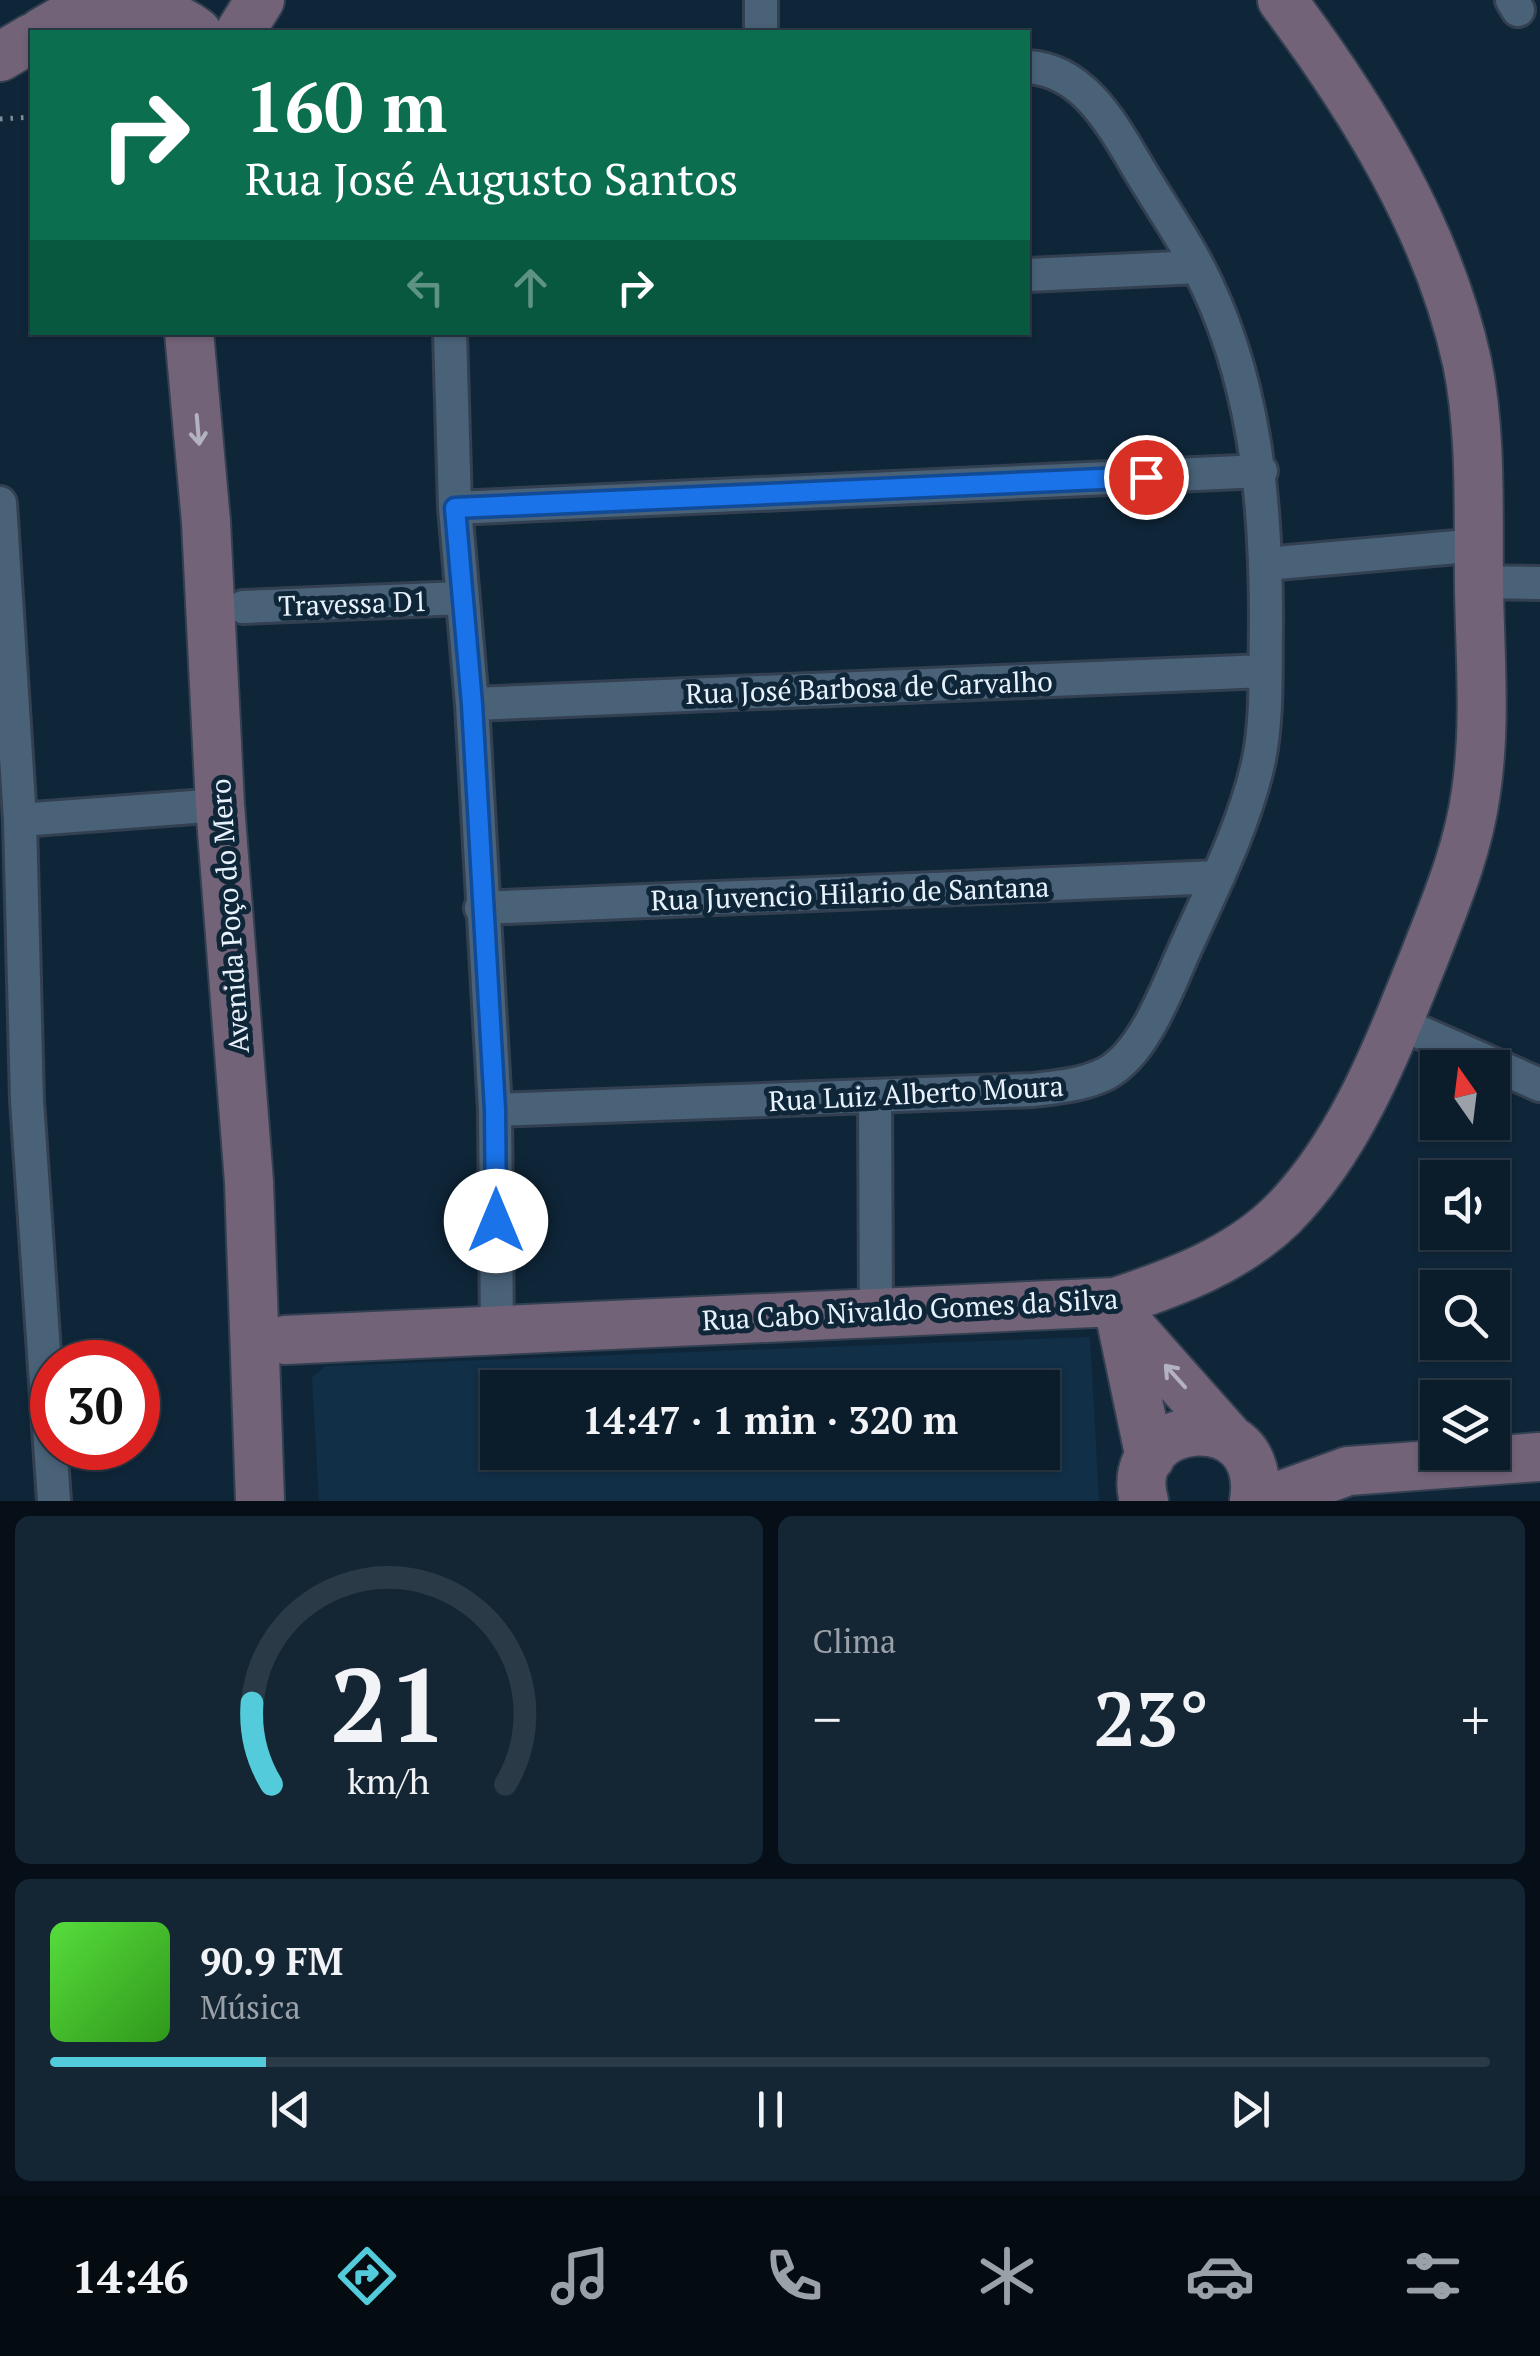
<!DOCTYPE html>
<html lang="pt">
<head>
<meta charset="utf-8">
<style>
	:root { --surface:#0b1c2b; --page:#142533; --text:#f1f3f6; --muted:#9aa1a9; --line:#2b3a47; --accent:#53cbda }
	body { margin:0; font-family:"PT Serif",serif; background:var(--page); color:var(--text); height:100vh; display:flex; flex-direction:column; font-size:38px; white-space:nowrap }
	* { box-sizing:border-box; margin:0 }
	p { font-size:32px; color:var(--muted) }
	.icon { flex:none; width:55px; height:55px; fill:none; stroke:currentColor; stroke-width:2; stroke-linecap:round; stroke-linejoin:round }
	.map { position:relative; height:1501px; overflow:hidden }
	.details { display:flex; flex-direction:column; gap:15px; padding:15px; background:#060f18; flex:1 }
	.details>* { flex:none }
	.hud { position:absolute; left:30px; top:30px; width:1000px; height:305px; border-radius:0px; box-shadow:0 2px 8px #0004,0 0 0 2px var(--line); background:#0b6e4f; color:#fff; overflow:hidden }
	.needle { width:65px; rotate:346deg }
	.buttons { position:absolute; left:1420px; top:1050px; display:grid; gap:20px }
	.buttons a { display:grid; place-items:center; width:90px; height:90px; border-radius:0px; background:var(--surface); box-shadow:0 2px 8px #0004,0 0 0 2px var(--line); font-size:50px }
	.speed { position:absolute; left:30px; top:1340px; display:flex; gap:20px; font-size:50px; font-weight:700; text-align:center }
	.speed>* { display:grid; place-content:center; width:130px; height:130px; border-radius:50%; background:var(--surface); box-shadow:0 2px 8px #0004,0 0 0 2px var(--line); line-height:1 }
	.speed .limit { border:15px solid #d22; background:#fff; color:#111 }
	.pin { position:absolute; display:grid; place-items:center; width:85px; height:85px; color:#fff; margin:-42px; border:5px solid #fff; border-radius:50%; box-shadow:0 2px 10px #0007 }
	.me { position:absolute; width:110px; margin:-55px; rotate:0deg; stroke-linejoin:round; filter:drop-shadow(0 0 8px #0008) }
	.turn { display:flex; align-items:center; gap:35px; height:210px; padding:0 50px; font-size:45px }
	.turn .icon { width:130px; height:130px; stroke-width:2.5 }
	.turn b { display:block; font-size:70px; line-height:85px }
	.lanes { display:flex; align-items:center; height:95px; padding:0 50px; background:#0003; justify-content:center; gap:50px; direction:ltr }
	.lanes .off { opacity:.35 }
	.big { font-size:75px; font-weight:700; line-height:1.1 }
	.details .widget { flex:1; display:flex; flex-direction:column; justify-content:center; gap:15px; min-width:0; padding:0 35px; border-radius:15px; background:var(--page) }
	.details .dial { align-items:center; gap:0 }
	.dial svg { height:260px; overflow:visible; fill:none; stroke:var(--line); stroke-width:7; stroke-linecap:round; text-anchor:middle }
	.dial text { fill:var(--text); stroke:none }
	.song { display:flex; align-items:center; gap:30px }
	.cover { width:120px; height:120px; border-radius:15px; background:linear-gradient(135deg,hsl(110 70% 55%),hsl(110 70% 35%)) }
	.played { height:10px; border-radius:5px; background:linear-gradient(90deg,var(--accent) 15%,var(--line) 15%) }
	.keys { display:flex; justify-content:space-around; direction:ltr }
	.heat { display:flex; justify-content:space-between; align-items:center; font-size:55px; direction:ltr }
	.details .tiles { flex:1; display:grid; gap:15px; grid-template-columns:1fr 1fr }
	.widget:last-child { grid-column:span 2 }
	.trip { position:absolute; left:480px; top:1370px; width:580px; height:100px; border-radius:0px; background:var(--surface); box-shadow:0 2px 8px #0004,0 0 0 2px var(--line); font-weight:700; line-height:100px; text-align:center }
	.tabs { display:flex; height:160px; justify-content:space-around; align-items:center; background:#040b11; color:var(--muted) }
	.tabs .icon { width:70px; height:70px }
	.tabs .active { color:var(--accent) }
	.tabs b { font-size:45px; color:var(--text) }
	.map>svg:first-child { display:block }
	.built { fill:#112f47; fill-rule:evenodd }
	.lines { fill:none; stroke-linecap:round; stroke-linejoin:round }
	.street-casing { stroke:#334051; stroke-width:38 }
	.secondary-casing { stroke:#334051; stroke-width:52 }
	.path { stroke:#7d8e9d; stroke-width:5; stroke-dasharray:2.5 8; stroke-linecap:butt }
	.street { stroke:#496278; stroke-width:32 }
	.secondary { stroke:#736378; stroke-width:48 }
	.oneway { stroke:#b3b2c1 }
	.route-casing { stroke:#114b97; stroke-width:25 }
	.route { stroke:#1a73e8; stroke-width:18 }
	.labels { text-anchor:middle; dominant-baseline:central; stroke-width:10; stroke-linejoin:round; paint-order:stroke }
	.street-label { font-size:28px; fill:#e7f2fd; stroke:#0f2639 }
</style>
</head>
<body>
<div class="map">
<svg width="1540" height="1501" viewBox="0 0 1540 1501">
	<rect width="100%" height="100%" fill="#0f2639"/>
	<path class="built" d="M1090 1337 1099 1501H319L312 1377 326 1366ZM498 1388H1042V1452H498Z"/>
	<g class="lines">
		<g class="street-casing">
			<path id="street" d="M761 0V32
				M1512 0 1518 10
				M1028 275 1198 267
				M450 332 455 508 472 704 495 1110 497 1332
				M0 503 20 820 27 1101 54 1501
				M455 508 1261 471
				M1266 564 1479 545
				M1479 582 1540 583
				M243 607 462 598
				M472 704 1265 671
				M20 820 220 805
				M481 908 1218 877
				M1397 1022 1540 1085
				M875 1098 876 1312
				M495 1110 1033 1090C1058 1087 1084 1085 1107 1073 1147 1051 1170 980 1189 940 1215 883 1244 825 1258 764 1268 719 1265 667 1266 620 1266 499 1255 376 1198 267 1182 236 1161 206 1143 176 1116 132 1087 70 1028 67"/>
		</g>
		<g class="secondary-casing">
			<path id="secondary" d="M87 7C124 4 167 9 197 32
				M42 32 98 0
				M240 32 260 0
				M0 57 32 38
				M189 332 206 522 220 805 249 1182 260 1501
				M1120 1315 1229 1438
				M1121 1320 1150 1458
				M285 1340 1116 1302C1176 1282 1236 1260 1282 1215 1351 1146 1388 1047 1424 958 1445 904 1468 851 1476 792 1486 725 1480 656 1479 588 1478 514 1482 434 1467 362 1438 229 1362 107 1282 0
				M1144 1501C1120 1417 1269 1400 1254 1501
				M1265 1501 1348 1471 1540 1457"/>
		</g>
		<path class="path" d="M0 119 32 117"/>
		<use href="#street" class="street"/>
		<use href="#secondary" class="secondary"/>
	</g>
	<defs><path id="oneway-shaft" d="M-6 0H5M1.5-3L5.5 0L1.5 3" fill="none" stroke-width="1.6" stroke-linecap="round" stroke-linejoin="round" transform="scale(2.5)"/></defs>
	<g class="oneway">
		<use href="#oneway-shaft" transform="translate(198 430) rotate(85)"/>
		<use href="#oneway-shaft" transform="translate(1175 1376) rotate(-132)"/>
	</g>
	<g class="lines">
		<g class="route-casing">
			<path id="route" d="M496 1221 495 1110 472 704 455 508 1146 477"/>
		</g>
		<use href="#route" class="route"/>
	</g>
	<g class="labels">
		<g class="street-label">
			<text transform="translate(353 603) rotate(-2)">Travessa D1</text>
			<text transform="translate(869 687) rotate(-2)">Rua José Barbosa de Carvalho</text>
			<text transform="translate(850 893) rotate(-2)">Rua Juvencio Hilario de Santana</text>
			<text transform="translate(229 916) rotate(-94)">Avenida Poço do Mero</text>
			<text transform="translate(916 1093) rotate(-3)">Rua Luiz Alberto Moura</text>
			<text transform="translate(910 1309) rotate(-3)">Rua Cabo Nivaldo Gomes da Silva</text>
		</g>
	</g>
</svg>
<div class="buttons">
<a><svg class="needle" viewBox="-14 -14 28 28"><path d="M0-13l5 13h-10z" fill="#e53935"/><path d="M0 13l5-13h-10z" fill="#9aa1a9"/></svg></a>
<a><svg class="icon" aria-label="sound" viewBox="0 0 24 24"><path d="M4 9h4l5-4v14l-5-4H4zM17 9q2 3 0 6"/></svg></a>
<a><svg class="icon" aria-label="search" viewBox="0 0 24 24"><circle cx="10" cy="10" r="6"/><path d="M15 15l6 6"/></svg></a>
<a><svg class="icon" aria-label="layers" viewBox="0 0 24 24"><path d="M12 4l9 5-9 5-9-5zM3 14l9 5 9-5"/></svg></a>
</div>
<div class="speed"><div class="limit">30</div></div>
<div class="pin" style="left:1146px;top:477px;background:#d93025"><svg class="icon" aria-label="arrive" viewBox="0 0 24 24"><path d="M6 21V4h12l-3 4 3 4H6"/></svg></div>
<svg class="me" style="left:496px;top:1221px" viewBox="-20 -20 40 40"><circle r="19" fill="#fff"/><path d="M0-13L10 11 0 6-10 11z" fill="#1a73e8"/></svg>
<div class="trip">14:47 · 1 min · 320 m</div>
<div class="hud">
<div class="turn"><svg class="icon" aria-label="right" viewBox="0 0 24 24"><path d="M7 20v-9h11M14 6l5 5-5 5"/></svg><div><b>160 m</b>Rua José Augusto Santos</div></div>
<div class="lanes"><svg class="icon off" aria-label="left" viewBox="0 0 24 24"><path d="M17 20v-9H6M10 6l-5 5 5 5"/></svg><svg class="icon off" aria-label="ahead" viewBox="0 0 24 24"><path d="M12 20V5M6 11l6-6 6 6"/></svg><svg class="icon" aria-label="right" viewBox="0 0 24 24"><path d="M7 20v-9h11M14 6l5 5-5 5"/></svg></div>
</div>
</div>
<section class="details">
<div class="tiles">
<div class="widget dial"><svg viewBox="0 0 100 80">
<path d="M14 69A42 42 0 1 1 86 69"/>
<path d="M14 69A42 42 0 0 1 8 44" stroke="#53cbda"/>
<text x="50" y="56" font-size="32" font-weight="700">21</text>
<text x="50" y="72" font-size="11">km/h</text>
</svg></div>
<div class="widget"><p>Clima</p>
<div class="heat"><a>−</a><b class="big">23°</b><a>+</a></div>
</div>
<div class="widget">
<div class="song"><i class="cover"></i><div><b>90.9 FM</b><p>Música</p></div></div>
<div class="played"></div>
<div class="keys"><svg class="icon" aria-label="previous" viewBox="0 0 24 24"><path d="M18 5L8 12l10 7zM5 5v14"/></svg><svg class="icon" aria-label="pause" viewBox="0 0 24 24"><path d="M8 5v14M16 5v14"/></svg><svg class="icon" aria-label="next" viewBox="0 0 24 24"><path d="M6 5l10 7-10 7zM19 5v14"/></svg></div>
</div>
</div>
</section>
<nav class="tabs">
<b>14:46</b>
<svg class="icon active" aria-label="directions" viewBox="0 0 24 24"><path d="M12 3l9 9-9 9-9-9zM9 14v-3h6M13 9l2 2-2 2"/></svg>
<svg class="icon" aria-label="music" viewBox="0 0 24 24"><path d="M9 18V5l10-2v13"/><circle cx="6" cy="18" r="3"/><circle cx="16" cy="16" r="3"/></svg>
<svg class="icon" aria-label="phone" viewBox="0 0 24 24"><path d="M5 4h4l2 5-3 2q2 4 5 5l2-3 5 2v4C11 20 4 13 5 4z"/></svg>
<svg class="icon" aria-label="climate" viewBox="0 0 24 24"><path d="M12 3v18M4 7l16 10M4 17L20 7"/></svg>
<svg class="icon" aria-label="car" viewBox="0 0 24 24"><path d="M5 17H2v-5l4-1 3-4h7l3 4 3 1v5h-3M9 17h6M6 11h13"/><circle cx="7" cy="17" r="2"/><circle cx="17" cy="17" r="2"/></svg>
<svg class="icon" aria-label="filters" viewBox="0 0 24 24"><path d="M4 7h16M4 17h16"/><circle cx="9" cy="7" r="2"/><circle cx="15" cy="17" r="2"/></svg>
</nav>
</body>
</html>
